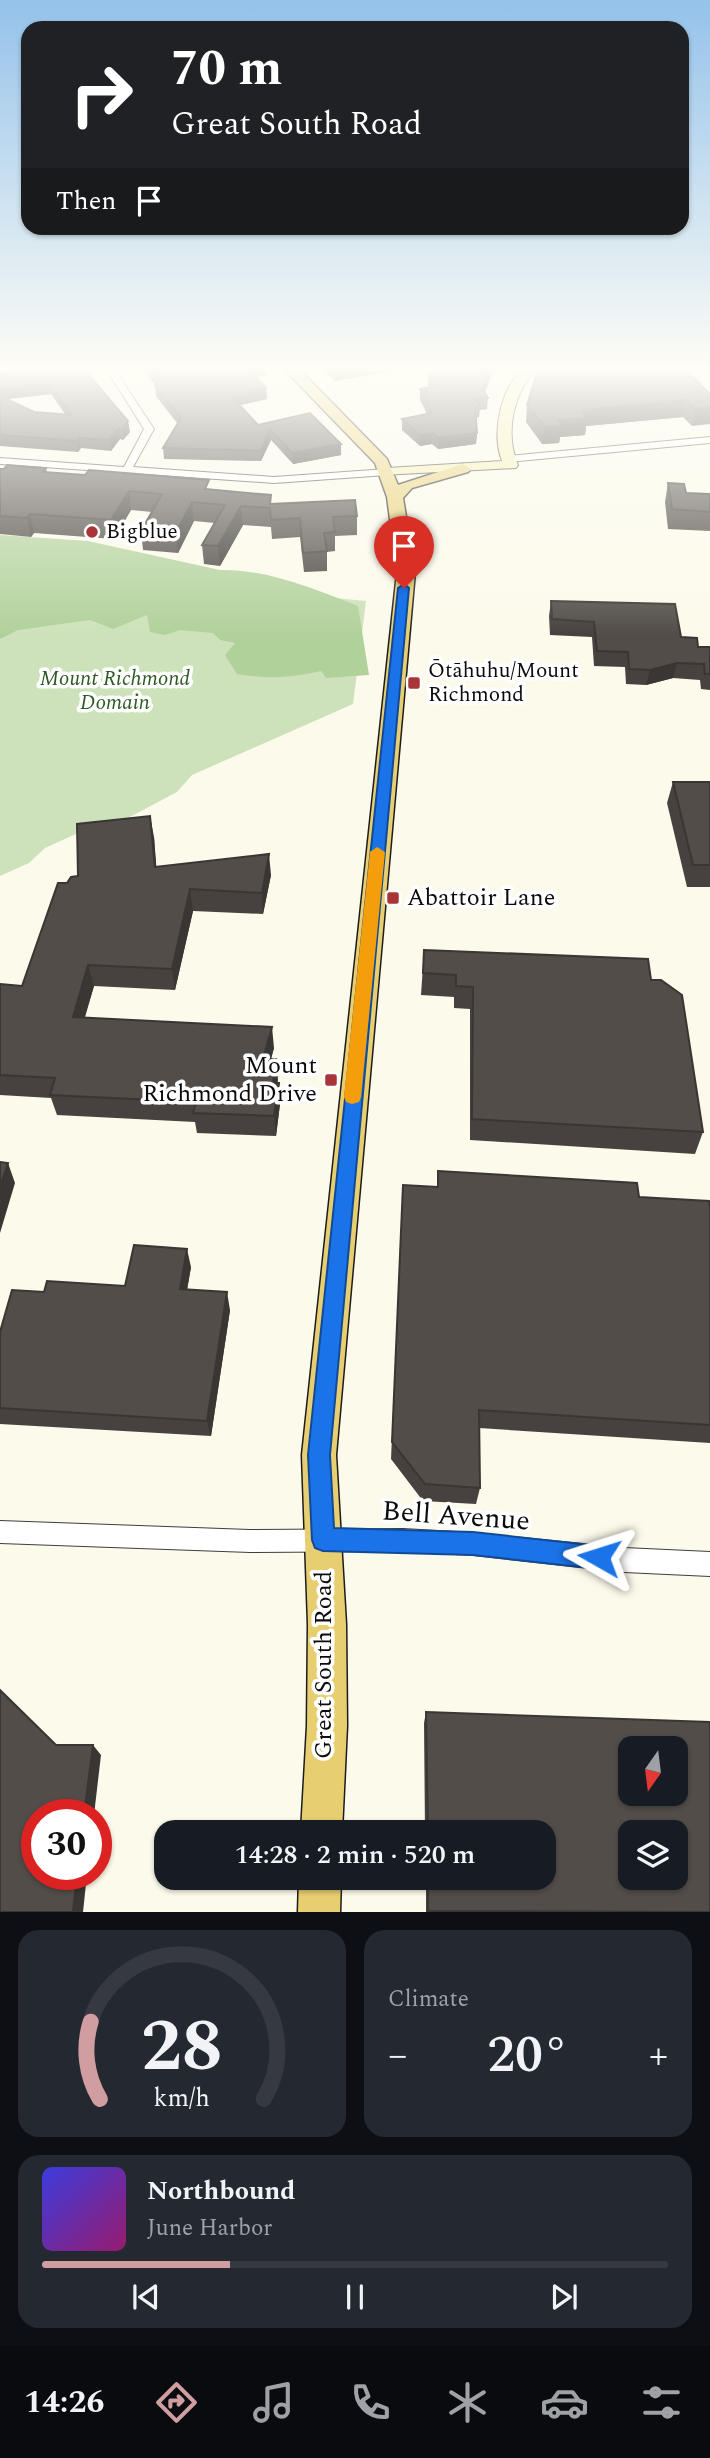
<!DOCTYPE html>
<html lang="en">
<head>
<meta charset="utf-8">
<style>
	:root { --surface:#171b24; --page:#242831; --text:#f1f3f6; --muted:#9ea1a6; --line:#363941; --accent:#d09ea0 }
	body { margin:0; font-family:Spectral,serif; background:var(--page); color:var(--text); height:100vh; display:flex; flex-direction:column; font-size:26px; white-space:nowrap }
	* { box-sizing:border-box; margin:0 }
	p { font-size:23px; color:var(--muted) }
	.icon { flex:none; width:38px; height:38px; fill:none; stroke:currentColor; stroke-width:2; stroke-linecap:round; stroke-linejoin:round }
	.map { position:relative; height:1912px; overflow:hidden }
	.sheet { display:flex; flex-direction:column; gap:18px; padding:18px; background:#0d0f14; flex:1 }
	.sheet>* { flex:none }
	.guide { position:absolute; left:21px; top:21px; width:668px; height:214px; border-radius:21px; box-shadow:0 2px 5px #0004; background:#202124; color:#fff; overflow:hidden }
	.needle { width:46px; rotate:194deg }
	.buttons { position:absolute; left:618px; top:1736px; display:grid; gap:14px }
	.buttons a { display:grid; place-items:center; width:70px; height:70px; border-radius:14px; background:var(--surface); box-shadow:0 2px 5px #0004; font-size:35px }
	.speed { position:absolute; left:21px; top:1799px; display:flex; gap:14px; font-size:35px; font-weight:700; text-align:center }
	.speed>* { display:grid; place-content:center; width:91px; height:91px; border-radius:50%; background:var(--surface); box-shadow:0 2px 5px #0004; line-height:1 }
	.speed .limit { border:10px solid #d22; background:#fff; color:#111 }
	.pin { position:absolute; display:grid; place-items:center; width:60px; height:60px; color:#fff; margin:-72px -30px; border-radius:50% 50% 50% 0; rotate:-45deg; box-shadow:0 0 7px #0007 }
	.pin .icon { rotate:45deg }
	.me { position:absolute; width:77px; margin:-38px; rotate:276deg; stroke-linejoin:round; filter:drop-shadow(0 0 5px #0008) }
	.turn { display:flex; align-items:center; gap:24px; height:147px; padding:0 35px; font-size:32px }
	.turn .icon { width:91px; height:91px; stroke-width:2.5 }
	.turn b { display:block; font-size:49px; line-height:60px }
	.then { display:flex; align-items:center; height:66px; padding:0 35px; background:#0003; gap:14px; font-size:26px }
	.big { font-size:52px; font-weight:600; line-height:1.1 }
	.sheet .tile { flex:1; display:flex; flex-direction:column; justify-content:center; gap:10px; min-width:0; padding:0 24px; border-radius:21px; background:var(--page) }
	.sheet .dial { align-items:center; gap:0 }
	.dial svg { height:182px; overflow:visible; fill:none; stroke:var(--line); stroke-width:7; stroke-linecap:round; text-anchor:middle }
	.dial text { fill:var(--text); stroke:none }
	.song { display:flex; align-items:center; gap:21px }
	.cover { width:84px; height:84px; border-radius:10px; background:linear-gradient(135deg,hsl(240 70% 55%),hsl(320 70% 35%)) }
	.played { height:7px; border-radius:4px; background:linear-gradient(90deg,var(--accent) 30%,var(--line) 30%) }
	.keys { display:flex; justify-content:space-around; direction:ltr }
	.heat { display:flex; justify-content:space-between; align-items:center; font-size:38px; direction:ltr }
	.sheet .tiles { flex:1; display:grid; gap:18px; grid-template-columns:1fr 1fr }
	.tile:last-child { grid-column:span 2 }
	.trip { position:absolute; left:154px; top:1820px; width:402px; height:70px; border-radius:21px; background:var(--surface); box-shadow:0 2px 5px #0004; font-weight:600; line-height:70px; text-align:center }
	.tab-bar { display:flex; height:112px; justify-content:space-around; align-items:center; background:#090b0e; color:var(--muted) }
	.tab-bar .icon { width:49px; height:49px }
	.tab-bar .active { color:var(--accent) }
	.tab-bar b { font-size:32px; color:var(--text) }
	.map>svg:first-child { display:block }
	.green { fill:#cde2ba }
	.forest { fill:#b1d19b }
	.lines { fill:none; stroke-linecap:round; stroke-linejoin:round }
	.street-casing { stroke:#3e3e3e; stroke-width:2 }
	.secondary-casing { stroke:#2d2d2d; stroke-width:2 }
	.primary-casing { stroke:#1c1c1c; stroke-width:3 }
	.street { fill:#fff; fill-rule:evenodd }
	.secondary { fill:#f4efae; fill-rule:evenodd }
	.primary { fill:#e7ce71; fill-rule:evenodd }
	.wall { fill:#47423f; fill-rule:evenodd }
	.shaded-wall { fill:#393633 }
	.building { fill:#524d49; stroke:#393633; stroke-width:2; fill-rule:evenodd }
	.route { fill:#1a73e8; stroke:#114b97; stroke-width:2 }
	.slow { fill:#f59e0b }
	.poi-dot { fill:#a83537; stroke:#fff; stroke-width:2.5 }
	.labels { text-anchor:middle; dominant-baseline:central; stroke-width:7; stroke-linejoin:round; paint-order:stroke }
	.far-poi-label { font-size:21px; fill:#0b0b0b; stroke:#fff; text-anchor:start }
	.far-park-label { font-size:21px; font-style:italic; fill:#2e5924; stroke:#fff }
	.poi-label { font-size:24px; fill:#0b0b0b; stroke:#fff; text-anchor:start }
	.street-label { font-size:24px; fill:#0b0b0b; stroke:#fff }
	.near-street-label { font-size:28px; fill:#0b0b0b; stroke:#fff }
</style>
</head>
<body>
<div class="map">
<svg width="710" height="1912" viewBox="0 0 710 1912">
	<rect width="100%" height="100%" fill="#fcfaeb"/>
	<path class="green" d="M0 566 366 601 353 704 192 775 177 792 109 828 78 833 45 848 29 863 0 876Z"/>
	<path class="forest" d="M0 535 88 541 220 570C267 569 314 589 358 606L369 675 326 678 321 671C292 678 267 679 237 674L225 655 235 643 220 640 213 633 180 630 165 635 150 632 147 615 113 629 90 620 18 630 0 639Z"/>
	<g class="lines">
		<g class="street-casing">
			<path id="street" d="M105 367H113L154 429 133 467 274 477 387 469 392 472 387 475 274 483 0 464V458L124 467 144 429Z
				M710 437V443L507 462 502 459 507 456Z
				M0 1521 250 1530 403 1529 473 1533 624 1548 710 1552V1576L624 1572 473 1555 403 1551 250 1552 0 1543Z"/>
		</g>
		<g class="secondary-casing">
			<path id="secondary" d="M524 367H537C514 393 504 431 518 465L516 468 382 475V469L387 468 502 461C491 433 501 387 524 367Z"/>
		</g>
		<g class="primary-casing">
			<path id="primary" d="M282 367H297L387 459 398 485 463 464 471 469 468 472 412 488 403 498 415 572 336 1455 346 1624 347 1726 342 1832H301L307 1726 308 1624 302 1455 397 572 387 497 375 463Z
				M299 1878H341L340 1912H298Z"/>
		</g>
		<use href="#street" class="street"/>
		<use href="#secondary" class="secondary"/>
		<use href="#primary" class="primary"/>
	</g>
	<path class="wall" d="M25 367H85L86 370H84L130 432 123 440 120 439 111 451 81 448 78 452 0 446V375L26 371ZM51 394 65 414 34 412 7 399Z
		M140 367H266L267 375 255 377 266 388 267 399 240 405 258 425 341 455 293 464 271 440 261 461 164 459 163 448 177 423 156 396 155 386H156Z
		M319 367H413L335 381Z
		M439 367H494L485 392 488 398 487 409 480 410 479 417 476 418 477 433 476 444 438 449 432 444 420 446 402 430V419L427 414 420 400V389L430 387 428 386V375Z
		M710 394 692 426 683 417 586 426 585 435 560 437 559 443 542 444 526 422 527 405Z
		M46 468 47 472 210 489 271 503 357 516V535L335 536V551L327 552V571L304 572 300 537 272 539 271 527 243 525 220 566 204 564 202 545 215 523 194 521 178 553 143 550 141 531 152 512 131 510 114 539 34 533 31 537 0 534V469Z
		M668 483 686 493 710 512V531L668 529 665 502Z
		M551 601 681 637 698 647H710V690L701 689 700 680 673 678 646 685 626 684 625 667 594 666 592 637 550 635 549 616Z
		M673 782H710V887H687L667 803Z
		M154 837 156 867 271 875 263 914 193 911 175 990 94 986 84 1018 274 1048 271 1059H276L277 1083H279L280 1104 276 1136 197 1133 195 1122 57 1115 51 1098 0 1095V984L22 986 67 883 78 876Z
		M424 950 651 980 703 1132 695 1154 470 1140V1009L454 1008V997L421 995Z
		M438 1171 710 1208V1443L479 1428 480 1488 476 1504 423 1501 391 1459 403 1185 437 1187Z
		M191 1267 187 1290 230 1310 211 1436 0 1424V1332L125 1286Z
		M426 1712 710 1912H426V1878H544V1832H425L424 1723Z"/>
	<path class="shaded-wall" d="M253 367H266L267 375 248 378 247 368Z
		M339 367H413L335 381V368Z
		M491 367H494V370L482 400V389Z
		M49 383 51 394 0 400V389Z
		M266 388 267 399 233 407 232 397Z
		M710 398V424L692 426 695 409Z
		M687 400 683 417 586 426 585 435 560 437 559 443 542 444 545 427 581 410Z
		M128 421 130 432 123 440 122 429Z
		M118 429 120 439 111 451 109 440Z
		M270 429 271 440 261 461V451Z
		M432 433V444L420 446V435Z
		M477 433 476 444 438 449V438Z
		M79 438 81 448 78 452 77 441Z
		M341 444V455L293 464 292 453Z
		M129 491 131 510 114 539 111 520Z
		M192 502 194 521 178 553 176 533Z
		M241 506 243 525 220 566 218 546Z
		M30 514 34 533 31 537 27 518Z
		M677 663 673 678 646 685 650 670Z
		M150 816 154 837 158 888 155 867Z
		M269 854 271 875 263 914 262 893Z
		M190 889 193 911 175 990 172 969Z
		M88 965 94 986 79 1038 73 1017Z
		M272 1027 274 1048 265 1079 263 1059Z
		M276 1059 278 1080 275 1103 273 1083Z
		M279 1083 280 1104 276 1136 274 1116Z
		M8 1163 15 1183 0 1233V1187Z
		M187 1249 191 1267 184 1307 180 1289Z
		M227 1292 230 1310 211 1436 207 1421Z
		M93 1745 101 1755 94 1815H84Z
		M77 1874H87L83 1912H73Z"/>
	<path class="building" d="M25 367H82L128 421 122 429H118L109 440 79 438 77 441 0 435V396L34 412 71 415 49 383 0 389V375L2 373 26 371Z
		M148 367H253L247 368 266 388 232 397 258 425 310 413 341 444 292 453 270 429 261 451 163 448 181 418 155 386 163 385Z
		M439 367H491L482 389 488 398 475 399 480 406 475 407 477 433 438 438 432 433 420 435 402 419 432 413 420 389 441 385 428 375Z
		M539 367H683L710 394V407L695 409 687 400 581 410 587 418 558 420 562 425 545 427 527 405Z
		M7 465 46 468 43 472 85 475 89 470 209 480 205 489 271 495 270 504 355 500 357 516 333 517 335 532 324 533 327 551 303 553 300 518 271 520 270 508 241 506 218 546 202 545 225 505 192 502 176 533 141 531 162 494 129 491 111 520 30 514 27 518 0 516V469H4Z
		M668 483 684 484 686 493 710 494V512L672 509Z
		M551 601 675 604 681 637 697 638 698 647H710V674H705L704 664 677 663 650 670 629 669 628 652 597 651 594 622 552 619Z
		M673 782H710V865H693Z
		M150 816 155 867 269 854 262 893 190 889 172 969 88 965 73 1017 272 1027 263 1059H276L273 1083H279L274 1116 193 1113 196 1102 50 1095 55 1078 0 1075V984L22 986 58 883H67L71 877 78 876 77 824Z
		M424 950 648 959 651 980H661L682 995 703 1132 472 1119 473 987 456 986V975L423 973Z
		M0 1162 8 1163 0 1187Z
		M438 1171 637 1183 639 1197 709 1201 710 1208V1425L479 1410 480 1488 425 1484 392 1442 403 1185 438 1187Z
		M134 1245 187 1249 180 1289 227 1292 207 1421 0 1408V1332L12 1290 44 1292 47 1281 125 1286Z
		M0 1690 56 1745H93L84 1815H37V1874H77L73 1912H0Z
		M426 1712 710 1722V1912L428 1911V1878H544V1832H428ZM630 1748H676V1794H630ZM630 1832H676V1878H630Z"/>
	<linearGradient id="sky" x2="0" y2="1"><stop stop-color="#94c2ea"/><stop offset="0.58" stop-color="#fefdf6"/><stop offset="1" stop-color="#fefdf6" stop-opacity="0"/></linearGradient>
	<rect width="710" height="635" fill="url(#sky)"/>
	<path class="route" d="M404 584 409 588 330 1455 334 1528 473 1532 599 1546 607 1549 611 1557 607 1566 599 1569 473 1555 323 1551 315 1548 312 1540 308 1455 398 588Z"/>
	<path class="slow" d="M377 847 385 852 361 1097 359 1102 352 1104 346 1102 344 1097 370 852Z"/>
	<g class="poi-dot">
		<circle cx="92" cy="532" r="7"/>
		<rect x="407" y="676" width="14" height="14" rx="3.5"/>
		<rect x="386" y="891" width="14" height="14" rx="3.5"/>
		<rect x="324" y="1073" width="14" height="14" rx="3.5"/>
	</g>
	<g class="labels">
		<g class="far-poi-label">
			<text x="106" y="532">Bigblue</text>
			<text x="428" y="671">Ōtāhuhu/Mount<tspan x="428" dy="24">Richmond</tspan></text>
		</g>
		<g class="far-park-label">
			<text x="115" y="679">Mount Richmond<tspan x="115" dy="24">Domain</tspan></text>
		</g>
		<g class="poi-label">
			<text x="407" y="898">Abattoir Lane</text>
			<text x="317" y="1066" text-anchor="end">Mount<tspan x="317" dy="28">Richmond Drive</tspan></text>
		</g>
		<g class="street-label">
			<text transform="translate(324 1665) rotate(-90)">Great South Road</text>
		</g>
		<g class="near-street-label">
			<text transform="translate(456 1516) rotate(4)">Bell Avenue</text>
		</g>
	</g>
</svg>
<div class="buttons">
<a><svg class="needle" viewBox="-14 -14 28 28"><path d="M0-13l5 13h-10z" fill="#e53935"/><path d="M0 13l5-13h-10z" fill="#9ea1a6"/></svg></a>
<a><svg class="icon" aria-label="layers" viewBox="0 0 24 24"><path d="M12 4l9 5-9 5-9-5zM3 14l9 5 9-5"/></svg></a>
</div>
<div class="speed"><div class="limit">30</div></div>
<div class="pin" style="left:404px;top:588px;background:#d93025"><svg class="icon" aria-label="arrive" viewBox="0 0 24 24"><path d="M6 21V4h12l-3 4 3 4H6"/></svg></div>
<svg class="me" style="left:599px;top:1557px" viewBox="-20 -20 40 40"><path d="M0-17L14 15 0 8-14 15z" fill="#1a73e8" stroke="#fff" stroke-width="4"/></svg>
<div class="trip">14:28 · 2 min · 520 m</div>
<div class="guide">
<div class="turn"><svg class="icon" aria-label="right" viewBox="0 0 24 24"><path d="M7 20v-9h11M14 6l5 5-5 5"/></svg><div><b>70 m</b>Great South Road</div></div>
<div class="then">Then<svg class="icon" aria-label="arrive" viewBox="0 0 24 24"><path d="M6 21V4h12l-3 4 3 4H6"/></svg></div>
</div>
</div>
<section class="sheet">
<div class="tiles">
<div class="tile dial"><svg viewBox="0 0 100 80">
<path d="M14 69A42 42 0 1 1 86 69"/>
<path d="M14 69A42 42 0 0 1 10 35" stroke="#d09ea0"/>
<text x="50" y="56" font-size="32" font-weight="700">28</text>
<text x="50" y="72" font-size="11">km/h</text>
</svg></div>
<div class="tile"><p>Climate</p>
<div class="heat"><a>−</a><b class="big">20°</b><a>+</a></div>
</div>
<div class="tile">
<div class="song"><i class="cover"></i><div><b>Northbound</b><p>June Harbor</p></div></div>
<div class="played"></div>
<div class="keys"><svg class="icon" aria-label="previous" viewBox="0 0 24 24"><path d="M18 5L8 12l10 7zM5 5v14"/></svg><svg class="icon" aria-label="pause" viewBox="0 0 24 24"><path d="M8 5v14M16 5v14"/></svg><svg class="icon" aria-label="next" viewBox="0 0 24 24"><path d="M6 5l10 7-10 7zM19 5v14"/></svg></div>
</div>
</div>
</section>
<nav class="tab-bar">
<b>14:26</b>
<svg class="icon active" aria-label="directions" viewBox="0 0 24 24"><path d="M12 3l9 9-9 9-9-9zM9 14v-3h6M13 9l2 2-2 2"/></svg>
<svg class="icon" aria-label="music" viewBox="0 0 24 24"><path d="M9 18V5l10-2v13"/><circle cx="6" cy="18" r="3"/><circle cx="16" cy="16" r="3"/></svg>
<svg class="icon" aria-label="phone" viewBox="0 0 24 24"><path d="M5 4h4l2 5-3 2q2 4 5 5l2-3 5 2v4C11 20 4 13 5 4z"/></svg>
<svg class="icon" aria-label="climate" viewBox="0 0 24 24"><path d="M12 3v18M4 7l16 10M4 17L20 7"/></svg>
<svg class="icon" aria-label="car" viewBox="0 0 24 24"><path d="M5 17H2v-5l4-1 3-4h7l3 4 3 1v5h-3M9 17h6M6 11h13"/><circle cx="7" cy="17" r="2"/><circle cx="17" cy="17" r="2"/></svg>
<svg class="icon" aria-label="filters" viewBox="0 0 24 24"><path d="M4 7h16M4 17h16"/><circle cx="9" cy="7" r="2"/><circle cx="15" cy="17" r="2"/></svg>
</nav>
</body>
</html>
